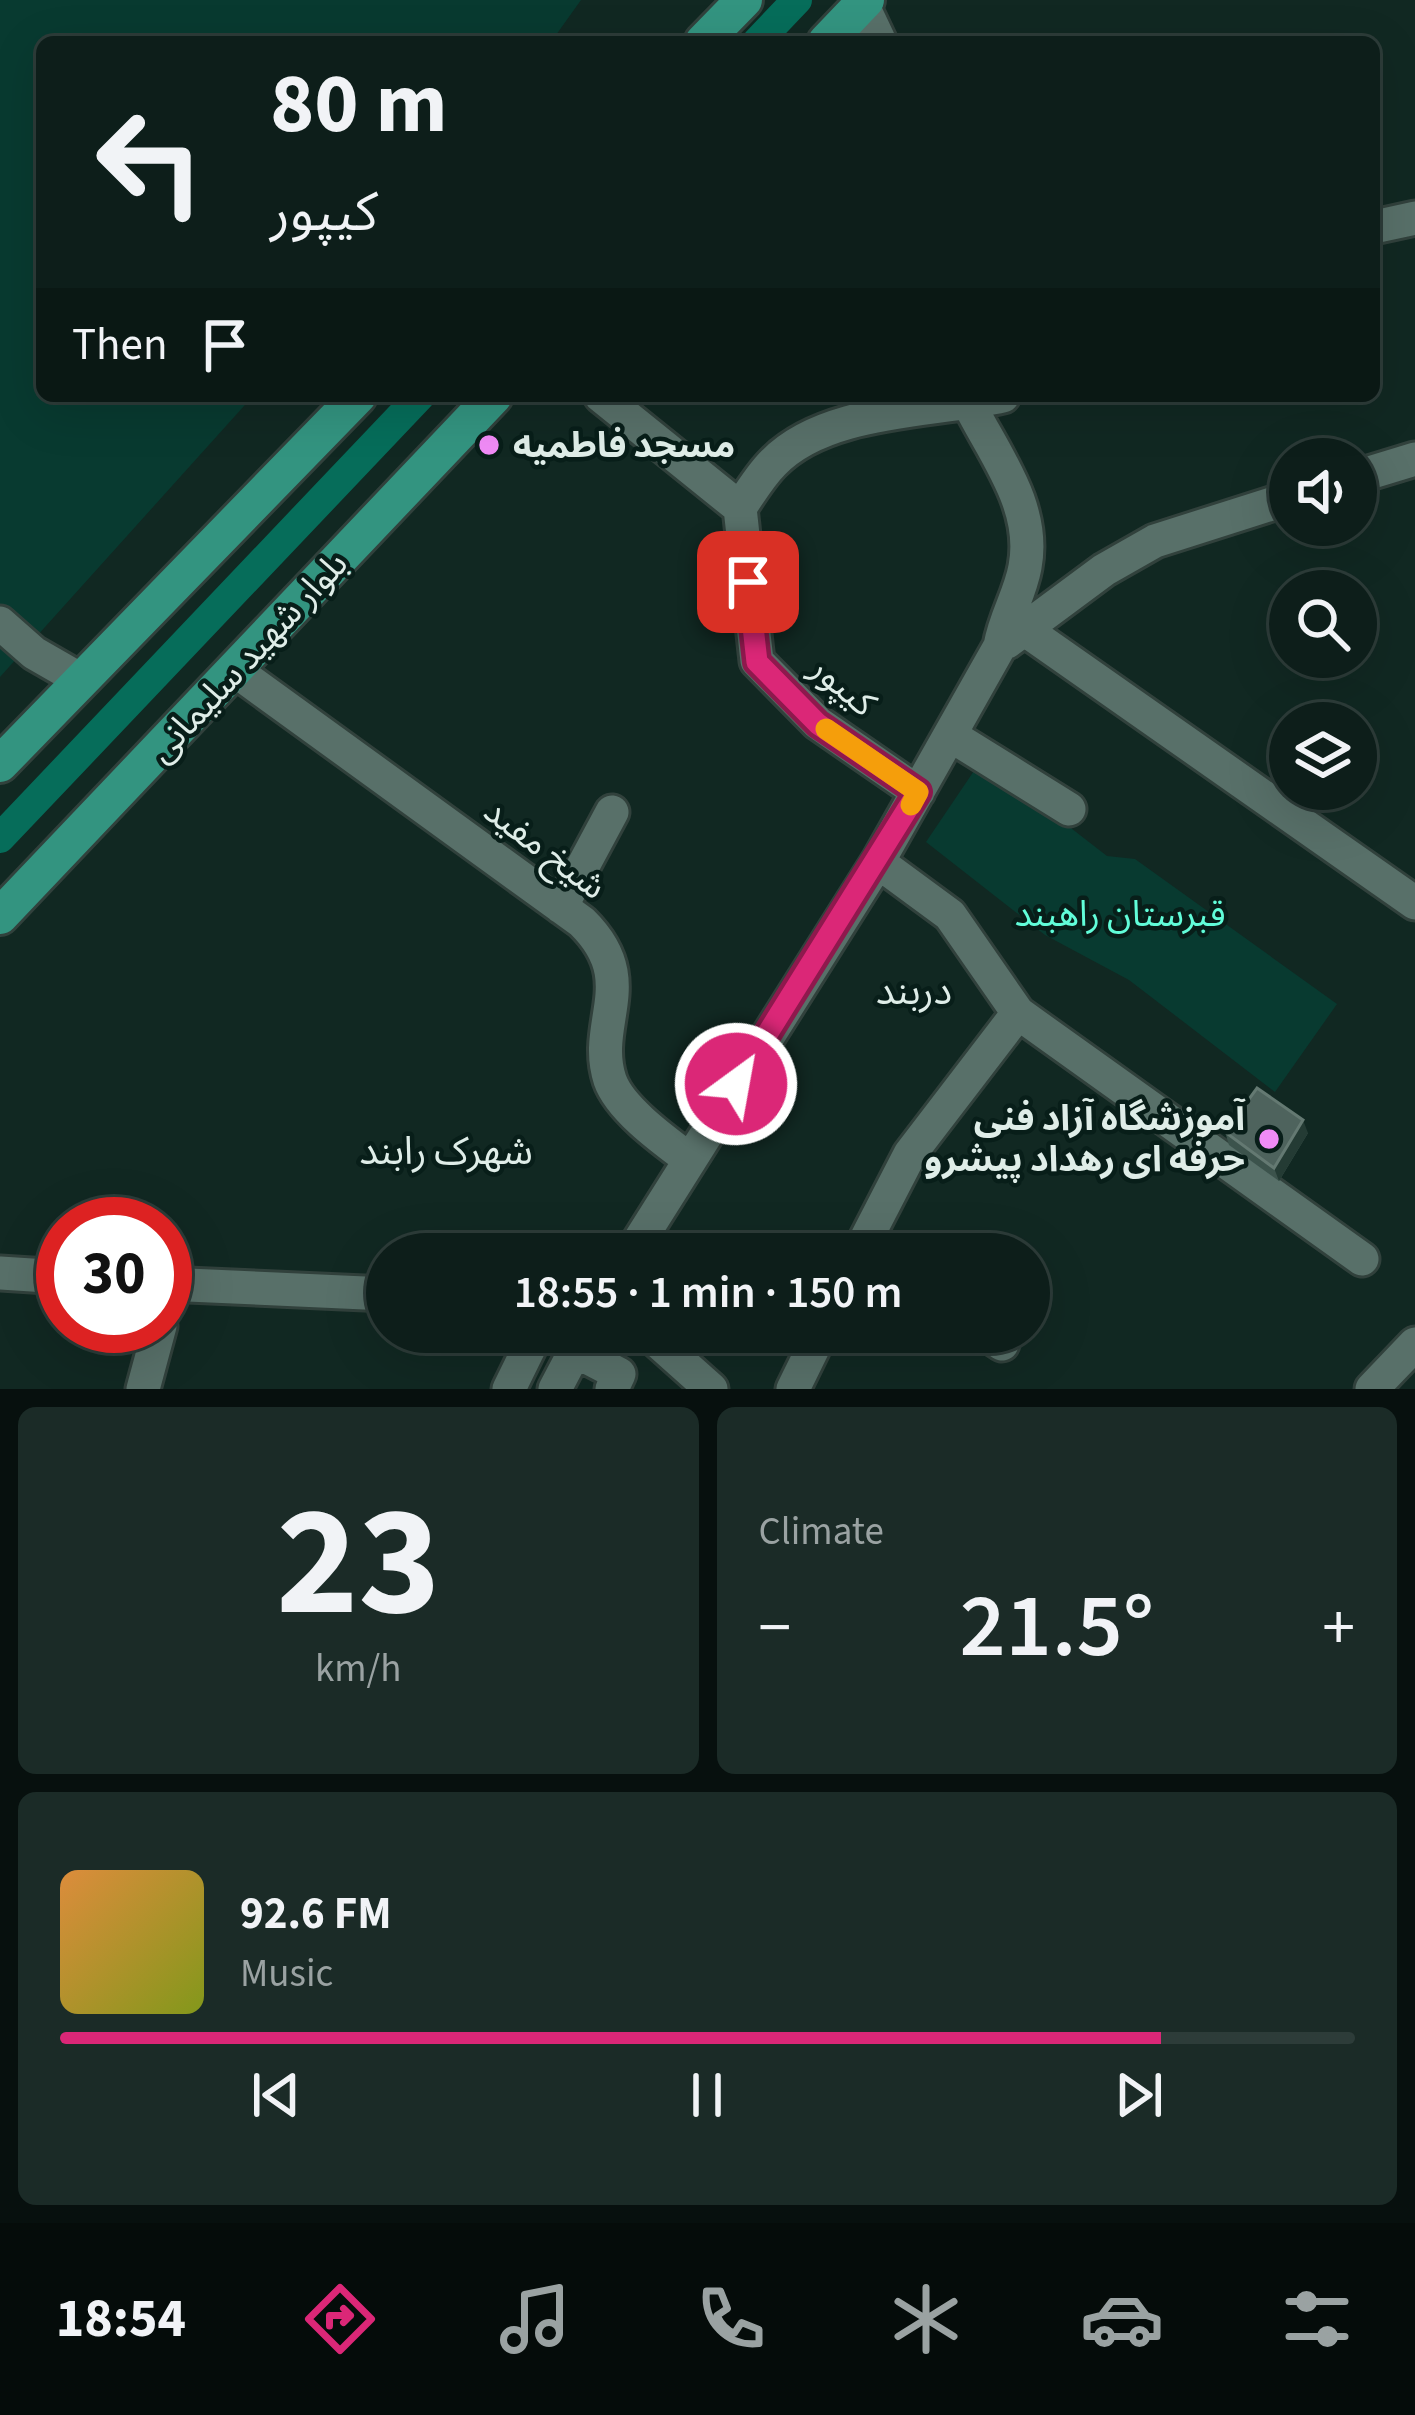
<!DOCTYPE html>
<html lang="en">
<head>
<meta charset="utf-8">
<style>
	:root { --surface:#0d1e1a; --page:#1b2b27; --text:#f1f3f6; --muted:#9aa2a2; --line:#2d3c39; --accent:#db2777 }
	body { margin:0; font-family:"Source Sans 3","Noto Sans Arabic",sans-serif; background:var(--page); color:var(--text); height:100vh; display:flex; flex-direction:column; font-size:45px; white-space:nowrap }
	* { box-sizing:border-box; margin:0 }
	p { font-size:39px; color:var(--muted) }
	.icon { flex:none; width:66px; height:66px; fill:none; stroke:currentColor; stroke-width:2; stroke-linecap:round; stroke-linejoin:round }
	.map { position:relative; height:1389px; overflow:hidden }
	.side { display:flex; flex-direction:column; gap:18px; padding:18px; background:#07100e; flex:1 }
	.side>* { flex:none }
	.guide { position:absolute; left:36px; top:36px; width:1344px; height:366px; border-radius:18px; box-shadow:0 12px 48px #0002,0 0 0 3px var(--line); background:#0d1e1a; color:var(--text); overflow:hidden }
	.buttons { position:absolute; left:1269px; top:438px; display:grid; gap:24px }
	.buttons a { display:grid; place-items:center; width:108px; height:108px; border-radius:50%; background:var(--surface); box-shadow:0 12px 48px #0002,0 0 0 3px var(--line); font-size:60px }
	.speed { position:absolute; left:36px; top:1197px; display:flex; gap:24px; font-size:60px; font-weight:700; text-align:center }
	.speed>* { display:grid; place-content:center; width:156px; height:156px; border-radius:50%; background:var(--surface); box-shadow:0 12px 48px #0002,0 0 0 3px var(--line); line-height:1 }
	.speed .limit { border:18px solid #d22; background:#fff; color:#111 }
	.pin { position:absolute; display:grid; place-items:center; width:102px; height:102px; color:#fff; margin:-51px; border-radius:24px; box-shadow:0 6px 18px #0006 }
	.me { position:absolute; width:132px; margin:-66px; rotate:32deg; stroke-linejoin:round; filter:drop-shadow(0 0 9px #0008) }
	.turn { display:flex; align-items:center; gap:42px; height:252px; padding:0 36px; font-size:54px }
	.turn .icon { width:156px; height:156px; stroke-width:2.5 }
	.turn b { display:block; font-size:84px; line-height:102px }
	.then { display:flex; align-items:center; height:114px; padding:0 36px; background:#0003; gap:24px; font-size:45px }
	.big { font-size:90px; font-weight:600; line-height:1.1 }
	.side .widget { flex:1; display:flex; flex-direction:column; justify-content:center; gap:18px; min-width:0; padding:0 42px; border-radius:18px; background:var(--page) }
	.side .dial { align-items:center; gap:0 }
	.dial b { font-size:156px; line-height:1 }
	.song { display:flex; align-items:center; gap:36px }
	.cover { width:144px; height:144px; border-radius:18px; background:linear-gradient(135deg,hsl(30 70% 55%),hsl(70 70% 35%)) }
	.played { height:12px; border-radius:6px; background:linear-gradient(90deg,var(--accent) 85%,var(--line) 85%) }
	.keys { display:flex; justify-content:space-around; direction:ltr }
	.heat { display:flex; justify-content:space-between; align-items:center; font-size:66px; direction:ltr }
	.side .tiles { flex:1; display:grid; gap:18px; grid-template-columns:1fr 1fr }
	.widget:last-child { grid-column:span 2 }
	.trip { position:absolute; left:366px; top:1233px; width:684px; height:120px; border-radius:60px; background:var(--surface); box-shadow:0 12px 48px #0002,0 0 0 3px var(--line); font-weight:600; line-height:120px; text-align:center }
	.menu { display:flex; height:192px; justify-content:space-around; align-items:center; background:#050c0a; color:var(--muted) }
	.menu .icon { width:84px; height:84px }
	.menu .selected { color:var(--accent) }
	.menu b { font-size:54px; color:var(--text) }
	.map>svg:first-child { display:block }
	.green { fill:#083a30 }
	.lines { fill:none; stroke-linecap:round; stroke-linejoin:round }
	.canal { stroke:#066d5a; stroke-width:30 }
	.minor-casing { stroke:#31413c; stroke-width:39 }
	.major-casing { stroke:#31413c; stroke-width:42 }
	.minor { stroke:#587069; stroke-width:33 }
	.major { stroke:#339480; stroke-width:36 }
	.wall { fill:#3c534c }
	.shaded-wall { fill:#243b34 }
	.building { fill:#4e635d; stroke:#647972; stroke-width:3 }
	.route-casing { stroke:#8e194d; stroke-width:30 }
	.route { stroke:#db2777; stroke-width:21 }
	.slow { stroke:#f59e0b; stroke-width:21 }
	.poi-dot { fill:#f08bf6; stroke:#081e19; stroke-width:4.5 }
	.labels { text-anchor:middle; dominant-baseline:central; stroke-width:9; stroke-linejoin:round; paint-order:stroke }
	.poi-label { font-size:36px; font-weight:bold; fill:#dfede8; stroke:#081e19; text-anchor:start }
	.street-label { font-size:36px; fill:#dfede8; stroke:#081e19 }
	.park-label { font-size:36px; fill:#61fdd9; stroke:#081e19 }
	.neighbourhood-label { font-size:39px; fill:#dfede8; stroke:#081e19 }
</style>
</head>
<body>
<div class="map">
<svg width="1415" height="1389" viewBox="0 0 1415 1389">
	<rect width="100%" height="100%" fill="#112822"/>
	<path class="green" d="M0 0H581L551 42H42V396H253L0 677Z
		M982 759 1107 856 1135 859 1337 1004 1275 1092 1129 980 1045 935 926 842Z"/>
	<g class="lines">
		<path class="canal" d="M757 42 797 0
			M0 838 420 396"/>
		<g class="minor-casing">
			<path id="minor" d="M862 4 880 42
				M1374 227 1415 218
				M601 396 740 508 757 661 818 723 918 792
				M1356 477 1415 459
				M740 508C750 493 760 476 773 463 826 408 933 412 1003 396
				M0 623 34 653 81 680
				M1024 629 1415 903
				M1007 642 1104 570 1155 541 1290 498
				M236 671 582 922C642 981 591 1022 610 1080 620 1109 665 1141 689 1159
				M950 735 1069 809
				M878 862 950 915 1018 1013 1362 1259
				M561 907 612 812
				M631 1254 878 862 1000 646C1005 617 1020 595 1025 567 1037 504 991 451 965 396
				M871 1254 862 1247 910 1154 1018 1013
				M0 1273 63 1277
				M165 1284 387 1294
				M647 1332 711 1389
				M984 1332 1002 1344
				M575 1351 619 1374 612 1389
				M143 1389 160 1326
				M509 1389 537 1332
				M555 1389 585 1332
				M793 1389 821 1332
				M1372 1389 1415 1344"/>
		</g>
		<g class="major-casing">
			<path id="major" d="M703 42 744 0
				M826 42 866 0
				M0 764 358 396
				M0 916 494 396"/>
		</g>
		<use href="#minor" class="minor"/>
		<use href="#major" class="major"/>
	</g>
	<path class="wall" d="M1225 1132 1308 1133 1279 1181 1229 1145Z"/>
	<path class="shaded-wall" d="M1303 1120 1308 1133 1279 1181 1274 1168Z"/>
	<path class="building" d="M1257 1088 1303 1120 1274 1168 1225 1132Z"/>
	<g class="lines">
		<g class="route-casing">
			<path id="route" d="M736 1084 918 792 818 724 757 662 748 582"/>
		</g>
		<use href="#route" class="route"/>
		<path class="slow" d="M826 729 918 792 911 805"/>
	</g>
	<g class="poi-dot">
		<circle cx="489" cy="445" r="12"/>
		<circle cx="1269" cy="1139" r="12"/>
	</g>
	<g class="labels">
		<g class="poi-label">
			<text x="513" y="445">مسجد فاطمیه</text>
			<text x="1245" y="1118" text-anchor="end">آموزشگاه آزاد فنی<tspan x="1245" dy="41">حرفه ای رهداد پیشرو</tspan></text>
		</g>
		<g class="street-label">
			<text transform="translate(248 657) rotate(-47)">بلوار شهید سلیمانی</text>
			<text transform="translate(843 686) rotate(40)">کیپور</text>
			<text transform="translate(545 849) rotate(37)">شیخ مفید</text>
		</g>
		<g class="park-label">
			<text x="1120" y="914">قبرستان راهبند</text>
		</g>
		<g class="neighbourhood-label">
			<text x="914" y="992">دربند</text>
			<text x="446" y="1152">شهرک رابند</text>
		</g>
	</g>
</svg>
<div class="buttons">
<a><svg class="icon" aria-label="sound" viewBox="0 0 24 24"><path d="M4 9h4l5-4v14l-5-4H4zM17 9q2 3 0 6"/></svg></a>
<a><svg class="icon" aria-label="search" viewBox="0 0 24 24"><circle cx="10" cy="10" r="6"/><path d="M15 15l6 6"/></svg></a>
<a><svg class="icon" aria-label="layers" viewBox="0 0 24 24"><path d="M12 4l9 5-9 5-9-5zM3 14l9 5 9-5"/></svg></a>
</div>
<div class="speed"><div class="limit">30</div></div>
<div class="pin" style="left:748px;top:582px;background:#d93025"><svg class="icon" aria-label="arrive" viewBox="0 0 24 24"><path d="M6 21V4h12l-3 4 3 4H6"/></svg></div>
<svg class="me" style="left:736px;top:1084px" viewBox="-20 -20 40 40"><circle r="17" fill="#db2777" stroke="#fff" stroke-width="3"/><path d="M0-11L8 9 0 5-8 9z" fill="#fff"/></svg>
<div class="trip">18:55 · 1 min · 150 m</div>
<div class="guide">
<div class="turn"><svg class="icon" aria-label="left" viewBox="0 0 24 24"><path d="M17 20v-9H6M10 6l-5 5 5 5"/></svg><div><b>80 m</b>کیپور</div></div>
<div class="then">Then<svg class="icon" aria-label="arrive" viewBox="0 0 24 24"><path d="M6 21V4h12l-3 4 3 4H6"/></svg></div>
</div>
</div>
<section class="side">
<div class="tiles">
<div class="widget dial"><b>23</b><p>km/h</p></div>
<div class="widget"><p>Climate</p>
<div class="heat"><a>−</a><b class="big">21.5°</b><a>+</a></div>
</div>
<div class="widget">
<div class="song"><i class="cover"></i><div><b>92.6 FM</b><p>Music</p></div></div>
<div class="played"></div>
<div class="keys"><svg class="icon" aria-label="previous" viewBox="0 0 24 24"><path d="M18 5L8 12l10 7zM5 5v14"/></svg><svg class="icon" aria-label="pause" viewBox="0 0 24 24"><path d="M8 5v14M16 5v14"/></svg><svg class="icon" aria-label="next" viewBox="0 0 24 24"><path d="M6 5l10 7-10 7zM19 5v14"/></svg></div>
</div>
</div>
</section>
<nav class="menu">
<b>18:54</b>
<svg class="icon selected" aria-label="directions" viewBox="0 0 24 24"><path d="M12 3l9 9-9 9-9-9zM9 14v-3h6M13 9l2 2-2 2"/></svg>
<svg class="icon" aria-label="music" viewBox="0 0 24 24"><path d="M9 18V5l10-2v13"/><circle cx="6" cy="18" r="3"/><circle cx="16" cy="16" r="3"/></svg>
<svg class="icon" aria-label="phone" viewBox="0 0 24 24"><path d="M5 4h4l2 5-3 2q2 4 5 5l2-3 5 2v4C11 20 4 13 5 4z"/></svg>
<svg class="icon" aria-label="climate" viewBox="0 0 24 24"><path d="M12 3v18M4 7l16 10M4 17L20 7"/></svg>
<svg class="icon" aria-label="car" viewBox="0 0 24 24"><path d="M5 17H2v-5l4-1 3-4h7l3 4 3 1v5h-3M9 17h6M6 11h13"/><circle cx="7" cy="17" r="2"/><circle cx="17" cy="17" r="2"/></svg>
<svg class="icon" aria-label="filters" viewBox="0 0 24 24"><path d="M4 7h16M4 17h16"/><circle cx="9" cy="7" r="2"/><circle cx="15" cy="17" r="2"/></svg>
</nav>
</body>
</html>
